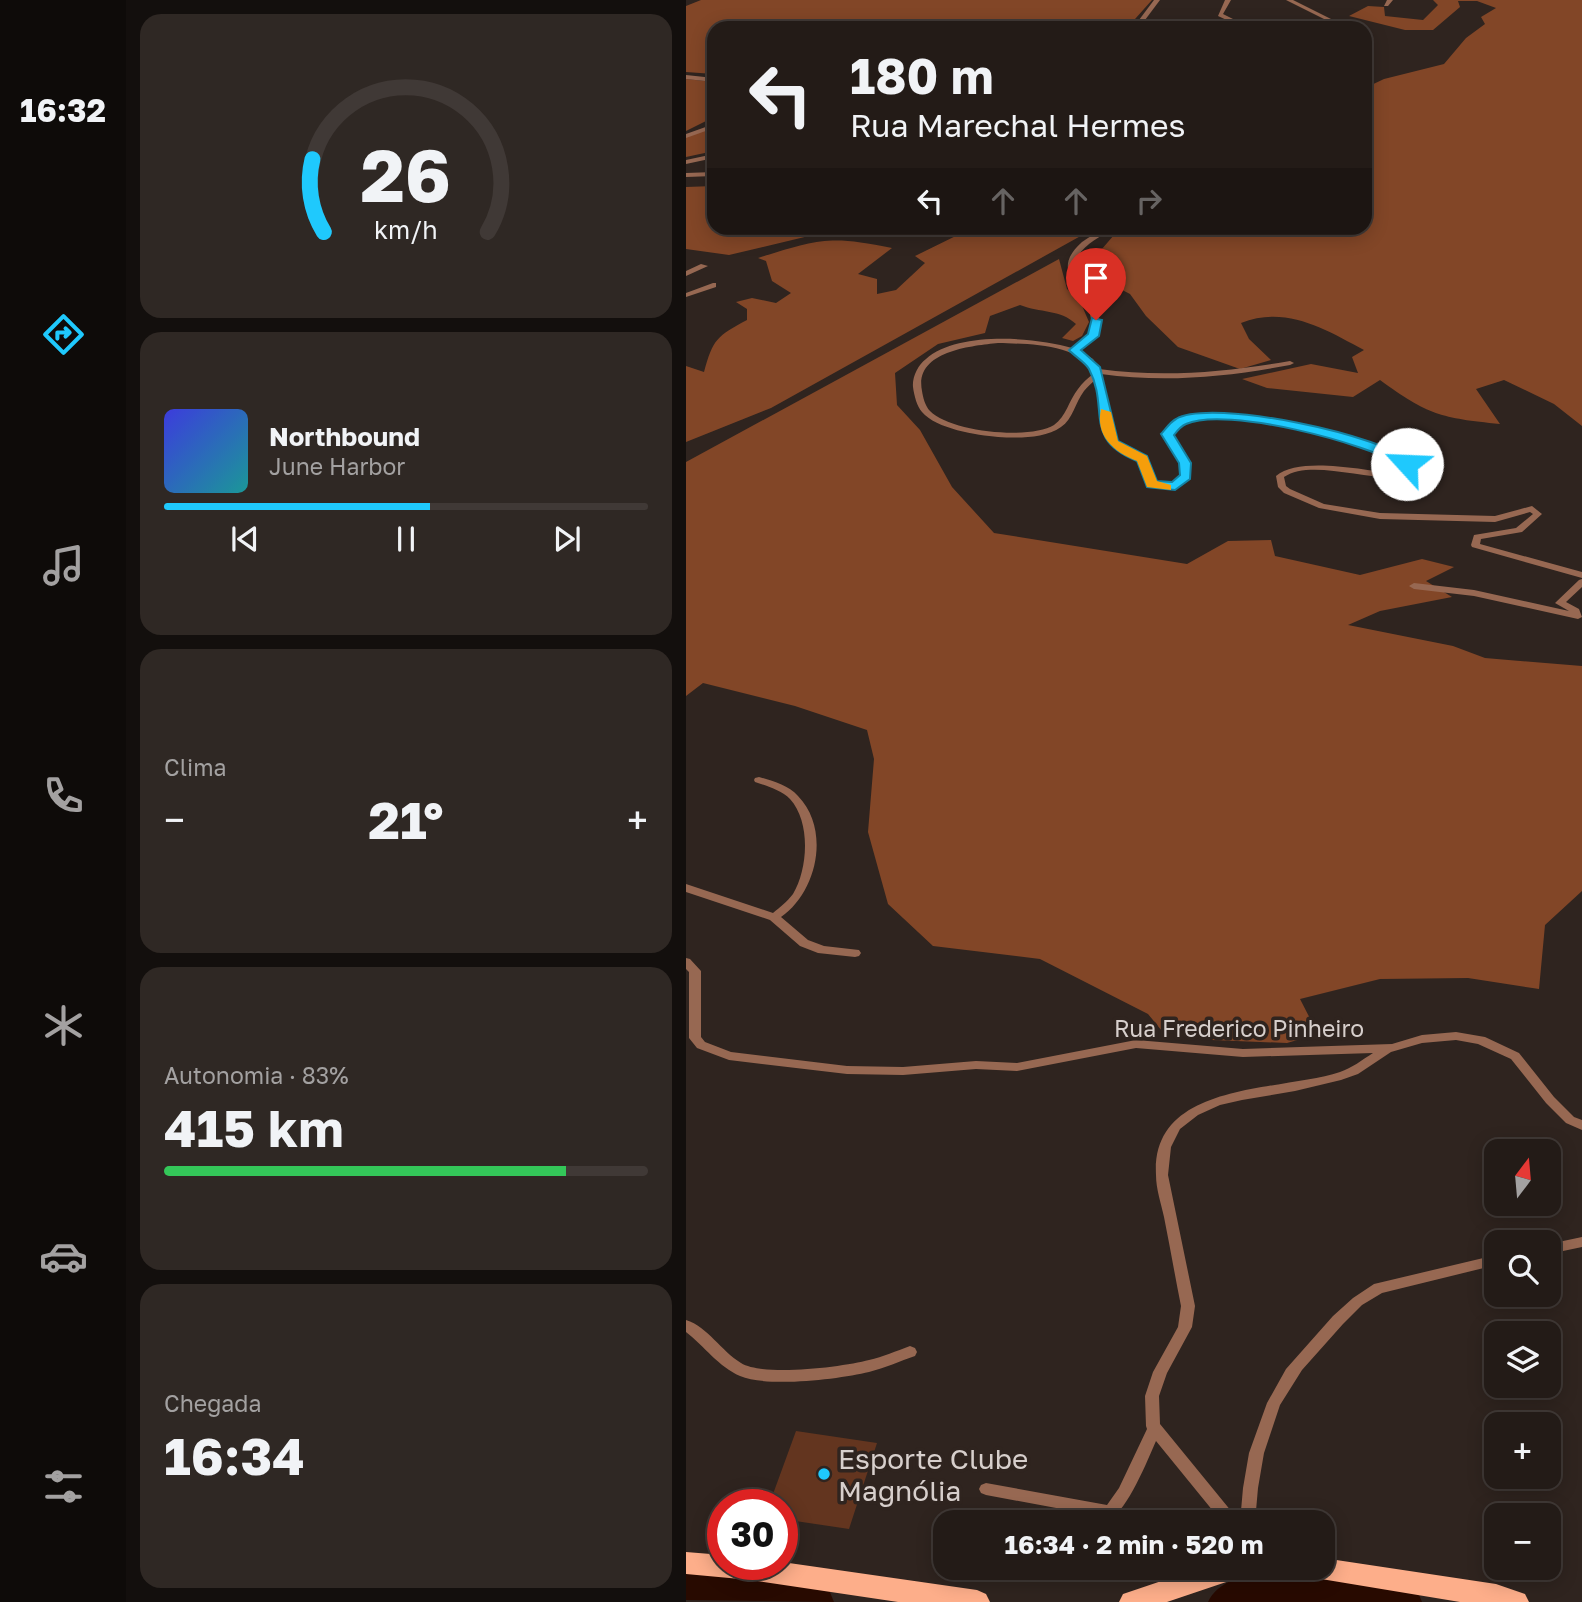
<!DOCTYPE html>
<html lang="pt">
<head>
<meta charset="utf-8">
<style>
	:root { --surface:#231b17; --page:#2f2824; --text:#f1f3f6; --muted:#a3a1a1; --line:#403936; --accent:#1fc9fd }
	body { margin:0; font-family:"Golos Text",sans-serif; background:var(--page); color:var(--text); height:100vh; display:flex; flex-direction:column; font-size:26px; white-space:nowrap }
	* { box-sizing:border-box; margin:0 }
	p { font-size:23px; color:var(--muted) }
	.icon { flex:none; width:38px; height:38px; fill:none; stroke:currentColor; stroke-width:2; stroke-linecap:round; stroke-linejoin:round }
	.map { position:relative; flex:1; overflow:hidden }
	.sheet { display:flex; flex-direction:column; gap:14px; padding:14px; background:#130f0d; width:560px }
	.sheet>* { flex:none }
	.top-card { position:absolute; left:21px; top:21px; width:665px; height:214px; border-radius:21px; box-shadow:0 4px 18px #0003,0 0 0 2px var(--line); background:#231b17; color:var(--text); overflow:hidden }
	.needle { width:46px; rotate:16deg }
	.controls { position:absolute; left:798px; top:1139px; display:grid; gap:14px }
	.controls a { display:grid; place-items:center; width:77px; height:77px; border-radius:14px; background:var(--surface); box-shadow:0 4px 18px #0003,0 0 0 2px var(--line); font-size:35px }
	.speed { position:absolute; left:21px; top:1489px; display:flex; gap:14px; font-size:35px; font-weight:700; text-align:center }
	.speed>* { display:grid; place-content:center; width:91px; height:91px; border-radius:50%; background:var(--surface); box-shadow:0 4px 18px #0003,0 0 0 2px var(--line); line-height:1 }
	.speed .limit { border:10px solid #d22; background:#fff; color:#111 }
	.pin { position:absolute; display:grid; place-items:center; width:60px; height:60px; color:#fff; margin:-72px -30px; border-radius:50% 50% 50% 0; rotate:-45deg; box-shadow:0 0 7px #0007 }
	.pin .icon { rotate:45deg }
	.me { position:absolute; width:77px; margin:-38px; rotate:295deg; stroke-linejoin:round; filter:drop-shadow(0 0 5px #0008) }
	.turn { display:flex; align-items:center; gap:24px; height:147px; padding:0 28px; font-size:32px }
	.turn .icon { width:91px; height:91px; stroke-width:2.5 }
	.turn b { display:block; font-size:49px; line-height:60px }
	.lanes { display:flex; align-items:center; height:66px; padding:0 28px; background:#0003; justify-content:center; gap:35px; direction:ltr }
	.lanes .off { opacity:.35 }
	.big { font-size:52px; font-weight:700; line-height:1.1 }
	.sheet .widget { flex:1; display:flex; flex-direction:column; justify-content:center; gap:10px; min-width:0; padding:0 24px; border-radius:21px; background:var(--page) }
	.sheet .dial { align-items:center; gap:0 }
	.dial svg { height:182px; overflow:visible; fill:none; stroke:var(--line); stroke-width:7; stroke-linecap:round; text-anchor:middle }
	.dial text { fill:var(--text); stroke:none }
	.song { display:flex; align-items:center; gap:21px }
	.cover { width:84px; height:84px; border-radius:10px; background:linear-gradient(135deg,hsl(240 70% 55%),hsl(180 70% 35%)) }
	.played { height:7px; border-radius:4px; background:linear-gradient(90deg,var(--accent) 55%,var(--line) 55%) }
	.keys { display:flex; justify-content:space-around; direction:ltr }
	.heat { display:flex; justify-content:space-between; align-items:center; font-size:38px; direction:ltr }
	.charge { height:10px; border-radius:5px; background:linear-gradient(90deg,#34c759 83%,var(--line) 0) }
	.trip { position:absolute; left:247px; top:1510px; width:402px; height:70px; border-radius:21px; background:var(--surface); box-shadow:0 4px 18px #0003,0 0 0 2px var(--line); font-weight:700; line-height:70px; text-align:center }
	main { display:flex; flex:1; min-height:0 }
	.tabs { display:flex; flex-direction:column; width:126px; justify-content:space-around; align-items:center; background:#0e0b09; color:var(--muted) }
	.tabs .icon { width:49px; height:49px }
	.tabs .current { color:var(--accent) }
	.tabs b { font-size:32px; color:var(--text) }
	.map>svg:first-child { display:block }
	.green { fill:#63351f }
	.forest { fill:#824627 }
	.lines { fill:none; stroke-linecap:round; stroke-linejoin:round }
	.river { fill:#280a00; fill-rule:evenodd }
	.street { fill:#976852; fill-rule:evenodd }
	.primary { fill:#fdae8a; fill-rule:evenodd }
	.route { fill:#1fc9fd; stroke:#1483a4; stroke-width:2 }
	.slow { fill:#f59e0b }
	.poi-dot { fill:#1fc9fd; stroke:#2f241f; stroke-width:2.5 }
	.labels { text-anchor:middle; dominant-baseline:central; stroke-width:7; stroke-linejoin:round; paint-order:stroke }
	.street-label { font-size:23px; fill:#d7cfcc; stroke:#2f241f }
	.near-poi-label { font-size:28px; fill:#d7cfcc; stroke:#2f241f; text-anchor:start }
</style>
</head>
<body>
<main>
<nav class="tabs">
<b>16:32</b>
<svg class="icon current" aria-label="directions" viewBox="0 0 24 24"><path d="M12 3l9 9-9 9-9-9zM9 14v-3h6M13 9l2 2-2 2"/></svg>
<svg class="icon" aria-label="music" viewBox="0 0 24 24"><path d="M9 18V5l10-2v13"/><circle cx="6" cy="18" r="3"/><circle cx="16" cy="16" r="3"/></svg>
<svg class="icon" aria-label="phone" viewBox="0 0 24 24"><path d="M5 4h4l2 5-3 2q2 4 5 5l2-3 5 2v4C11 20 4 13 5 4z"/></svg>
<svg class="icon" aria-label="climate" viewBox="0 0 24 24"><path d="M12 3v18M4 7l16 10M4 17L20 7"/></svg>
<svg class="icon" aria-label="car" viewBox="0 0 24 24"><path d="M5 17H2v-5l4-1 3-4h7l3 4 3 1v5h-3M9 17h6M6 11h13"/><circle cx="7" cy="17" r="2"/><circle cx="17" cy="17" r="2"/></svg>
<svg class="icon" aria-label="filters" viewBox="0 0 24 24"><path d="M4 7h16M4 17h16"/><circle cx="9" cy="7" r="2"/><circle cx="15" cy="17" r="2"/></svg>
</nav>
<section class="sheet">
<div class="widget dial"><svg viewBox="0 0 100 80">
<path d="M14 69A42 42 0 1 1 86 69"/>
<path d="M14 69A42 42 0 0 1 9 37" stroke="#1fc9fd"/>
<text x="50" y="56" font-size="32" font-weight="700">26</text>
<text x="50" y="72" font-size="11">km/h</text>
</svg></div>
<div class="widget">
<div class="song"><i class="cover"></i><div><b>Northbound</b><p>June Harbor</p></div></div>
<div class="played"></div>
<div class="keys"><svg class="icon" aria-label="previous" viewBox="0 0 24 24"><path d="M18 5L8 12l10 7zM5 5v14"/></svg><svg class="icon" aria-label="pause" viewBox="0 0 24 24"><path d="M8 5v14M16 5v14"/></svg><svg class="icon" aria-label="next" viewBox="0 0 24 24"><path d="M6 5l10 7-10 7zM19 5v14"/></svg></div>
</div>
<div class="widget"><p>Clima</p>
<div class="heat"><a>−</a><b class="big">21°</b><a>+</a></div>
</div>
<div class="widget"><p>Autonomia · 83%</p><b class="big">415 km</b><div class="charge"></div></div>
<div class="widget"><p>Chegada</p><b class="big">16:34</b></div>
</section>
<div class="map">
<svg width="896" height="1602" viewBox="0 0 896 1602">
	<rect width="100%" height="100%" fill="#2f241f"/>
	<path class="green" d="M110 1431 191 1443 163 1529 96 1519V1505H83Z"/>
	<path class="forest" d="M15 0H466L441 28H28V74L0 72V6Z
		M747 0H896V426L868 404 818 380 790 389 814 424C755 418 742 415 694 380L667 397 581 388 556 379 625 364 672 373 666 357 678 350C639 329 600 305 555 323L563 339 585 360 554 369 492 347 460 316 444 294 409 276V257L428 235 445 228H679V88L698 79 758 64 780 38 799 24 795 17 810 8 791 1H772L774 7 747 30H719L663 16 682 6 698 7 699 16 737 20 752 5Z
		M0 79 28 82V117L0 131Z
		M28 125V151L0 157V137Z
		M28 186V228H194L127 235 43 255 0 249V187Z
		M286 228H409L85 408 0 442V366L18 372C27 339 31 336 61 320V309L50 302 66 298 90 303 105 293 86 281 80 261 72 258C132 239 144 235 206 248L172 274 191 279V294L210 290 239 263 229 256Z
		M373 259 381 289 394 301 403 322 396 336 387 341 376 338 390 324C374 309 354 313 334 305L304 316 299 333 252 344 209 373 211 405 234 430 266 487 308 533 501 564 542 541 585 540 589 556 674 575 736 559 768 567 740 581 766 597 694 611 662 625 767 646 799 658 896 666V891L859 925 853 989 782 978 694 979 614 999 632 1034 601 1043 526 1040 476 1031 462 1014 354 959 247 946 202 904 182 832 188 759 181 730 109 706 17 683 0 696V462Z"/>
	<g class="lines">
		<path class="river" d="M0 1568 99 1578 143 1590 148 1602 0 1600Z
			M604 1569C646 1571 692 1576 731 1590L736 1602H522C534 1575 577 1571 604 1569Z"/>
		<path class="street" d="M468 0H474L453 28H447Z
			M539 0H545L537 14 565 28H558L532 16Z
			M600 0H607L649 21 644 22Z
			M701 0H707L702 6H698Z
			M0 75 28 78V82L0 79Z
			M28 124V128L0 138V134Z
			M28 154V158L0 164V160Z
			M28 172V176L0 177V173Z
			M419 228H426C415 237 400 243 392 256 377 279 412 299 413 321 413 326 411 333 410 338L392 350 407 359 413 369C478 378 540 372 604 361L608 363 604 365C541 377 479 383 415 374 421 392 421 426 430 440 436 449 449 453 459 457L469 482 484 484 496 477 495 463 477 434C481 429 488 423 494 420 536 403 671 431 710 453 716 457 722 462 727 467L721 476C686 483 626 458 598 477L600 486 604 489 638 504 694 513 809 516 846 506 856 514 836 532 795 539 794 544 896 572V578L786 547 785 545 788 535 830 528 847 514 844 512 809 522 694 519 633 508 598 493 592 487 590 476C613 456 676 470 706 473L715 472 718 468C714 464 710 460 705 457 670 436 536 408 498 424 494 426 489 432 485 435L503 463 504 477C492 491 478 491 462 486L452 460C442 456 430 452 423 442 413 427 413 398 409 380 405 384 401 387 398 391 389 403 387 419 375 427 358 439 331 438 312 437 291 435 250 429 236 412 231 407 228 395 227 387 226 377 232 365 240 359 271 331 349 337 386 348L403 335C404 330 406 324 405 319 401 289 361 273 396 242 403 237 412 232 419 228ZM312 343C341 344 396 343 407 374 402 378 396 383 392 389 383 400 380 417 368 425 344 440 264 432 244 411 239 406 237 397 236 391 228 351 285 346 312 343Z
			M15 264 22 266 0 276V271Z
			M27 283H30V287L0 297V293Z
			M896 579V587L880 602 893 609 896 617 892 619 788 596 728 589 723 586 728 583 788 590 883 611 869 603 893 580Z
			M73 777C87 781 102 785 112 796 145 830 131 892 95 917L122 940 138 946 173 950 175 953 173 956 169 957 132 953 114 946 84 920 0 892V884L87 913C94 907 101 902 107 894 122 869 125 822 104 799 95 790 81 786 69 782L68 780 69 778Z
			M0 958 4 959 15 971V1037L19 1042 45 1052 161 1066 217 1067 290 1061 331 1063 450 1040 557 1049 706 1044 736 1035 770 1032 799 1037 833 1053 868 1097 888 1117 896 1120V1130L880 1123 860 1103 825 1059 792 1044 770 1040 736 1043 705 1052 672 1074 655 1080 609 1091 556 1100 534 1105 512 1115 494 1129 485 1147 482 1175 509 1306 506 1327 481 1373 473 1396 474 1424 550 1517 552 1522H536L470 1441C462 1459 441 1512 424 1518L300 1495 295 1493 293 1489 295 1485 300 1483 421 1505 433 1488 461 1429 460 1426 459 1396 467 1372 492 1327 495 1306C489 1276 484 1247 478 1217 475 1203 470 1189 470 1175 465 1081 593 1092 654 1072 666 1068 676 1060 687 1053L557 1057 450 1048 331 1071 290 1069 217 1075 161 1074 43 1060 11 1048 3 1038V972L0 969Z
			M896 1237V1247L863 1254V1244Z
			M810 1255V1265L696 1293 676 1305 657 1324 616 1370 594 1405 578 1453 572 1488 569 1522H554L557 1488 563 1453 581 1403 600 1369 647 1316 667 1298 688 1284Z
			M0 1320C22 1327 35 1351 55 1363 77 1377 157 1367 183 1360 197 1357 210 1351 224 1346L229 1348 231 1352 229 1356C214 1361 199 1368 183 1372 154 1379 82 1388 54 1376 33 1367 18 1346 0 1332Z"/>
		<path class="primary" d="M0 1552 37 1555V1564H96V1562L291 1590 300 1594 304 1602H212L65 1580 0 1574Z
			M637 1558 810 1584 839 1594 843 1602H774L617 1576 613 1568H637Z
			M514 1568H562L558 1576 481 1602H433L437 1594Z"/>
	</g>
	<path class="route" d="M406 318 416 320 413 336 395 350 414 367 432 441 461 456 471 481 486 482 494 475 493 463 475 434C479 430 484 422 490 419 525 398 700 435 728 464L717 466C680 443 540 406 500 424 495 426 491 431 488 435L505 463 504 479 489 490 461 487 451 461C396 439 424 409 403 369 399 362 388 356 383 350L402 334Z"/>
	<path class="slow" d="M415 409 425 412 432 441 461 456 471 481 485 485V490L461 487 451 461C428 452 409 436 415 409Z"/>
	<circle class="poi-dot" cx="138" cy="1474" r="7"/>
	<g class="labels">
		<g class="street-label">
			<text x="553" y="1028">Rua Frederico Pinheiro</text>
		</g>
		<g class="near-poi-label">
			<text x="152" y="1458">Esporte Clube<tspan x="152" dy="32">Magnólia</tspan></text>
		</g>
	</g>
</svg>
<div class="controls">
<a><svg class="needle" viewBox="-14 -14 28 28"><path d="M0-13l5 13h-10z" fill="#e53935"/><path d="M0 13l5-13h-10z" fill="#a3a1a1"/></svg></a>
<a><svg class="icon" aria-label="search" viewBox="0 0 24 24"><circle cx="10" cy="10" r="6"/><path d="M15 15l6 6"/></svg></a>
<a><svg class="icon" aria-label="layers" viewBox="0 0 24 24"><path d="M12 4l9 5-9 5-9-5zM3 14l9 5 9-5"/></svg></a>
<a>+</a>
<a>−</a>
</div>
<div class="speed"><div class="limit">30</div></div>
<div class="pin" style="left:410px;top:320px;background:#d93025"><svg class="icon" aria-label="arrive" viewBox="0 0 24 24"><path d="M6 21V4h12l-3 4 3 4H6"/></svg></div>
<svg class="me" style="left:721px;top:464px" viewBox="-20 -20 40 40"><circle r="19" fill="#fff"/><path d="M0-13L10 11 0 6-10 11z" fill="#1fc9fd"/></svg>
<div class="trip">16:34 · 2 min · 520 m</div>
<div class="top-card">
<div class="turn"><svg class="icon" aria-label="left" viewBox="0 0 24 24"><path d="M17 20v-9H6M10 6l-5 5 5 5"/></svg><div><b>180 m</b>Rua Marechal Hermes</div></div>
<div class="lanes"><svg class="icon" aria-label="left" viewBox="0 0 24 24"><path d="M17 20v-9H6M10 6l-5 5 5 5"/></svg><svg class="icon off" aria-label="ahead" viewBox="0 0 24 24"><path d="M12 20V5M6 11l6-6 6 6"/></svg><svg class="icon off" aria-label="ahead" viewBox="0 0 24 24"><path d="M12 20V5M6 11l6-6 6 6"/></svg><svg class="icon off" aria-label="right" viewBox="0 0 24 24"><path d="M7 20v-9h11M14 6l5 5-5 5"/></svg></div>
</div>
</div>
</main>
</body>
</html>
